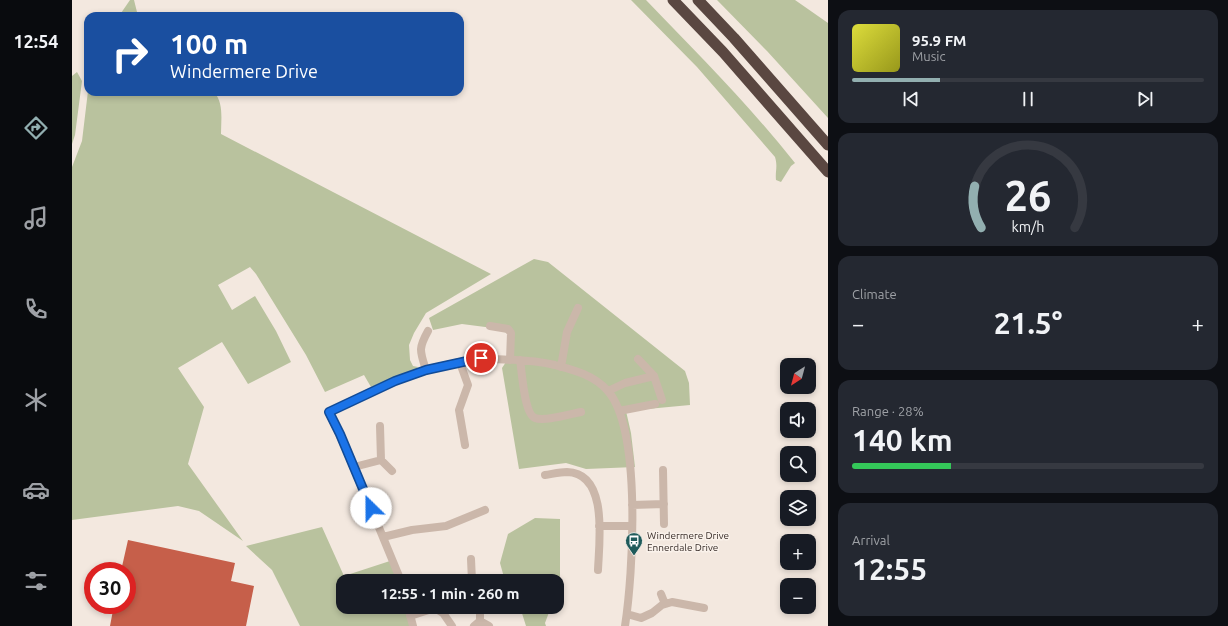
<!DOCTYPE html>
<html lang="en">
<head>
<meta charset="utf-8">
<style>
	:root { --surface:#171b24; --page:#242831; --text:#f1f3f6; --muted:#9ea1a6; --line:#363941; --accent:#92afb0 }
	body { margin:0; font-family:Ubuntu,sans-serif; background:var(--page); color:var(--text); height:100vh; display:flex; flex-direction:column; font-size:15px; white-space:nowrap }
	* { box-sizing:border-box; margin:0 }
	p { font-size:13px; color:var(--muted) }
	.icon { flex:none; width:22px; height:22px; fill:none; stroke:currentColor; stroke-width:2; stroke-linecap:round; stroke-linejoin:round }
	.map { position:relative; flex:1; overflow:hidden }
	.sheet { display:flex; flex-direction:column; gap:10px; padding:10px; background:#0d0f14; width:400px }
	.sheet>* { flex:none }
	.banner { position:absolute; left:12px; top:12px; width:380px; height:84px; border-radius:12px; box-shadow:0 2px 6px #0003; background:#1a4fa0; color:#fff; overflow:hidden }
	.needle { width:26px; rotate:216deg }
	.controls { position:absolute; left:708px; top:358px; display:grid; gap:8px }
	.controls a { display:grid; place-items:center; width:36px; height:36px; border-radius:8px; background:var(--surface); box-shadow:0 2px 6px #0003; font-size:20px }
	.speed { position:absolute; left:12px; top:562px; display:flex; gap:8px; font-size:20px; font-weight:700; text-align:center }
	.speed>* { display:grid; place-content:center; width:52px; height:52px; border-radius:50%; background:var(--surface); box-shadow:0 2px 6px #0003; line-height:1 }
	.speed .limit { border:6px solid #d22; background:#fff; color:#111 }
	.pin { position:absolute; display:grid; place-items:center; width:34px; height:34px; color:#fff; margin:-17px; border:2px solid #fff; border-radius:50%; box-shadow:0 1px 4px #0007 }
	.me { position:absolute; width:44px; margin:-22px; rotate:337deg; stroke-linejoin:round; filter:drop-shadow(0 0 3px #0008) }
	.turn { display:flex; align-items:center; gap:14px; height:84px; padding:0 20px; font-size:18px }
	.turn .icon { width:52px; height:52px; stroke-width:2.5 }
	.turn b { display:block; font-size:28px; line-height:34px }
	.big { font-size:30px; font-weight:700; line-height:1.1 }
	.sheet .tile { flex:1; display:flex; flex-direction:column; justify-content:center; gap:6px; min-width:0; padding:0 14px; border-radius:12px; background:var(--page) }
	.sheet .dial { align-items:center; gap:0 }
	.dial svg { height:104px; overflow:visible; fill:none; stroke:var(--line); stroke-width:7; stroke-linecap:round; text-anchor:middle }
	.dial text { fill:var(--text); stroke:none }
	.song { display:flex; align-items:center; gap:12px }
	.cover { width:48px; height:48px; border-radius:6px; background:linear-gradient(135deg,hsl(60 70% 55%),hsl(60 70% 35%)) }
	.played { height:4px; border-radius:2px; background:linear-gradient(90deg,var(--accent) 25%,var(--line) 25%) }
	.keys { display:flex; justify-content:space-around; direction:ltr }
	.heat { display:flex; justify-content:space-between; align-items:center; font-size:22px; direction:ltr }
	.charge { height:6px; border-radius:3px; background:linear-gradient(90deg,#34c759 28%,var(--line) 0) }
	.trip { position:absolute; left:264px; top:574px; width:228px; height:40px; border-radius:12px; background:var(--surface); box-shadow:0 2px 6px #0003; font-weight:700; line-height:40px; text-align:center }
	main { display:flex; flex:1; min-height:0 }
	.dock { display:flex; flex-direction:column; width:72px; justify-content:space-around; align-items:center; background:#090b0e; color:var(--muted) }
	.dock .icon { width:28px; height:28px }
	.dock .active { color:var(--accent) }
	.dock b { font-size:18px; color:var(--text) }
	.map>svg:first-child { display:block }
	.green { fill:#b9c29e }
	.building { fill:#c65f4a }
	.lines { fill:none; stroke-linecap:round; stroke-linejoin:round }
	.minor { stroke:#cbb7aa; stroke-width:8 }
	.highway { stroke:#5a4741; stroke-width:11 }
	.route-casing { stroke:#114b97; stroke-width:10 }
	.route { stroke:#1a73e8; stroke-width:7 }
	.labels { text-anchor:middle; dominant-baseline:central; stroke-width:3; stroke-linejoin:round; paint-order:stroke }
	.poi-label { font-size:10px; fill:#392e2a; stroke:#faf2eb; text-anchor:start }
</style>
</head>
<body>
<main>
<nav class="dock">
<b>12:54</b>
<svg class="icon active" aria-label="directions" viewBox="0 0 24 24"><path d="M12 3l9 9-9 9-9-9zM9 14v-3h6M13 9l2 2-2 2"/></svg>
<svg class="icon" aria-label="music" viewBox="0 0 24 24"><path d="M9 18V5l10-2v13"/><circle cx="6" cy="18" r="3"/><circle cx="16" cy="16" r="3"/></svg>
<svg class="icon" aria-label="phone" viewBox="0 0 24 24"><path d="M5 4h4l2 5-3 2q2 4 5 5l2-3 5 2v4C11 20 4 13 5 4z"/></svg>
<svg class="icon" aria-label="climate" viewBox="0 0 24 24"><path d="M12 3v18M4 7l16 10M4 17L20 7"/></svg>
<svg class="icon" aria-label="car" viewBox="0 0 24 24"><path d="M5 17H2v-5l4-1 3-4h7l3 4 3 1v5h-3M9 17h6M6 11h13"/><circle cx="7" cy="17" r="2"/><circle cx="17" cy="17" r="2"/></svg>
<svg class="icon" aria-label="filters" viewBox="0 0 24 24"><path d="M4 7h16M4 17h16"/><circle cx="9" cy="7" r="2"/><circle cx="15" cy="17" r="2"/></svg>
</nav>
<div class="map">
<svg width="756" height="626" viewBox="0 0 756 626">
	<rect width="100%" height="100%" fill="#f3e8df"/>
	<path class="green" d="M58 0H62L65 12 67 16H47Z
		M559 0H574C625 53 678 106 723 163L719 166 709 182 704 180C703 171 706 167 703 157L625 67Z
		M645 0H723L756 23V118L695 51Z
		M5 72 10 81 3 135 0 144V76Z
		M16 91 142 92C152 103 149 120 149 134L419 274 354 313 342 333 337 345 338 360 341 366 346 367 344 369 299 387 292 375 253 392 234 355 184 274 178 267 146 285 160 310 183 296 204 331 219 362 176 384 150 342 106 368 132 407 116 464 171 541 127 511 106 506 0 520V167L10 141Z
		M462 259 476 262 613 371 617 383 618 405 554 411 559 433 563 467 514 469 494 463 447 469 430 368 440 353 438 334 421 328 390 324 361 330 357 318Z
		M463 518 488 519V582L485 590V581H433L428 563 436 534Z
		M250 527 272 576 321 560 329 581H271V607H336L341 626H228L200 570 174 546Z
		M448 607H479L473 623 474 626H454Z"/>
	<path class="building" d="M56 540 163 563 159 581 182 586 174 626H38L42 605H55V571H49Z"/>
	<g class="lines">
		<path class="minor" d="M418 326 436 329 439 333 438 360
			M566 359 582 376 590 400
			M448 360C450 371 452 414 463 418 472 422 498 414 509 412
			M388 363 396 385 387 410 393 445
			M489 367 495 332 506 308
			M354 370C348 351 346 349 356 331
			M536 391 553 383 582 376
			M547 411 583 404
			M308 426 309 460 320 471
			M282 467 309 460
			M591 470 592 524
			M473 475C480 474 488 472 495 472 537 473 527 543 526 570
			M560 505 592 504
			M527 526H559
			M311 537 340 530 374 526 413 510
			M399 559 400 581
			M329 581 282 467 257 412C305 388 354 365 407 359 412 358 417 359 422 359 443 360 462 360 483 365 502 370 522 375 536 391 570 431 561 574 553 626
			M589 594 593 604
			M336 607 341 626
			M555 614 569 618 580 613 590 605 600 602 632 608
			M338 616 363 608 371 613 380 626
			M408 621 417 626
			M402 626 408 621V607"/>
		<path class="highway" d="M601 0 651 52 756 172
			M626 0 662 38 756 145"/>
	</g>
	<g class="lines">
		<g class="route-casing">
			<path id="route" d="M299 508 268 434 257 412 323 381 354 370 409 358"/>
		</g>
		<use href="#route" class="route"/>
	</g>
	<defs>
		<g id="bus-pin" transform="scale(0.9)"><path d="M0 17L-7.5 6A9.5 9.5 0 1 1 7.5 6Z" fill="#1f5b5b" stroke="#faf2eb"/><path d="M-5-6H5V4H4V6H2V4H-2V6H-4V4H-5ZM-3.5-4V0h7V-4ZM-3.5 1.2v1.5H-2V1.2ZM2 1.2v1.5H3.5V1.2Z" fill="#fff"/></g>
	</defs>
	<g fill-rule="evenodd">
		<use href="#bus-pin" x="562" y="541"/>
	</g>
	<g class="labels">
		<g class="poi-label">
			<text x="575" y="535">Windermere Drive<tspan x="575" dy="12">Ennerdale Drive</tspan></text>
		</g>
	</g>
</svg>
<div class="controls">
<a><svg class="needle" viewBox="-14 -14 28 28"><path d="M0-13l5 13h-10z" fill="#e53935"/><path d="M0 13l5-13h-10z" fill="#9ea1a6"/></svg></a>
<a><svg class="icon" aria-label="sound" viewBox="0 0 24 24"><path d="M4 9h4l5-4v14l-5-4H4zM17 9q2 3 0 6"/></svg></a>
<a><svg class="icon" aria-label="search" viewBox="0 0 24 24"><circle cx="10" cy="10" r="6"/><path d="M15 15l6 6"/></svg></a>
<a><svg class="icon" aria-label="layers" viewBox="0 0 24 24"><path d="M12 4l9 5-9 5-9-5zM3 14l9 5 9-5"/></svg></a>
<a>+</a>
<a>−</a>
</div>
<div class="speed"><div class="limit">30</div></div>
<div class="pin" style="left:409px;top:358px;background:#d93025"><svg class="icon" aria-label="arrive" viewBox="0 0 24 24"><path d="M6 21V4h12l-3 4 3 4H6"/></svg></div>
<svg class="me" style="left:299px;top:508px" viewBox="-20 -20 40 40"><circle r="19" fill="#fff"/><path d="M0-13L10 11 0 6-10 11z" fill="#1a73e8"/></svg>
<div class="trip">12:55 · 1 min · 260 m</div>
<div class="banner">
<div class="turn"><svg class="icon" aria-label="right" viewBox="0 0 24 24"><path d="M7 20v-9h11M14 6l5 5-5 5"/></svg><div><b>100 m</b>Windermere Drive</div></div>
</div>
</div>
<section class="sheet">
<div class="tile">
<div class="song"><i class="cover"></i><div><b>95.9 FM</b><p>Music</p></div></div>
<div class="played"></div>
<div class="keys"><svg class="icon" aria-label="previous" viewBox="0 0 24 24"><path d="M18 5L8 12l10 7zM5 5v14"/></svg><svg class="icon" aria-label="pause" viewBox="0 0 24 24"><path d="M8 5v14M16 5v14"/></svg><svg class="icon" aria-label="next" viewBox="0 0 24 24"><path d="M6 5l10 7-10 7zM19 5v14"/></svg></div>
</div>
<div class="tile dial"><svg viewBox="0 0 100 80">
<path d="M14 69A42 42 0 1 1 86 69"/>
<path d="M14 69A42 42 0 0 1 9 37" stroke="#92afb0"/>
<text x="50" y="56" font-size="32" font-weight="700">26</text>
<text x="50" y="72" font-size="11">km/h</text>
</svg></div>
<div class="tile"><p>Climate</p>
<div class="heat"><a>−</a><b class="big">21.5°</b><a>+</a></div>
</div>
<div class="tile"><p>Range · 28%</p><b class="big">140 km</b><div class="charge"></div></div>
<div class="tile"><p>Arrival</p><b class="big">12:55</b></div>
</section>
</main>
</body>
</html>
